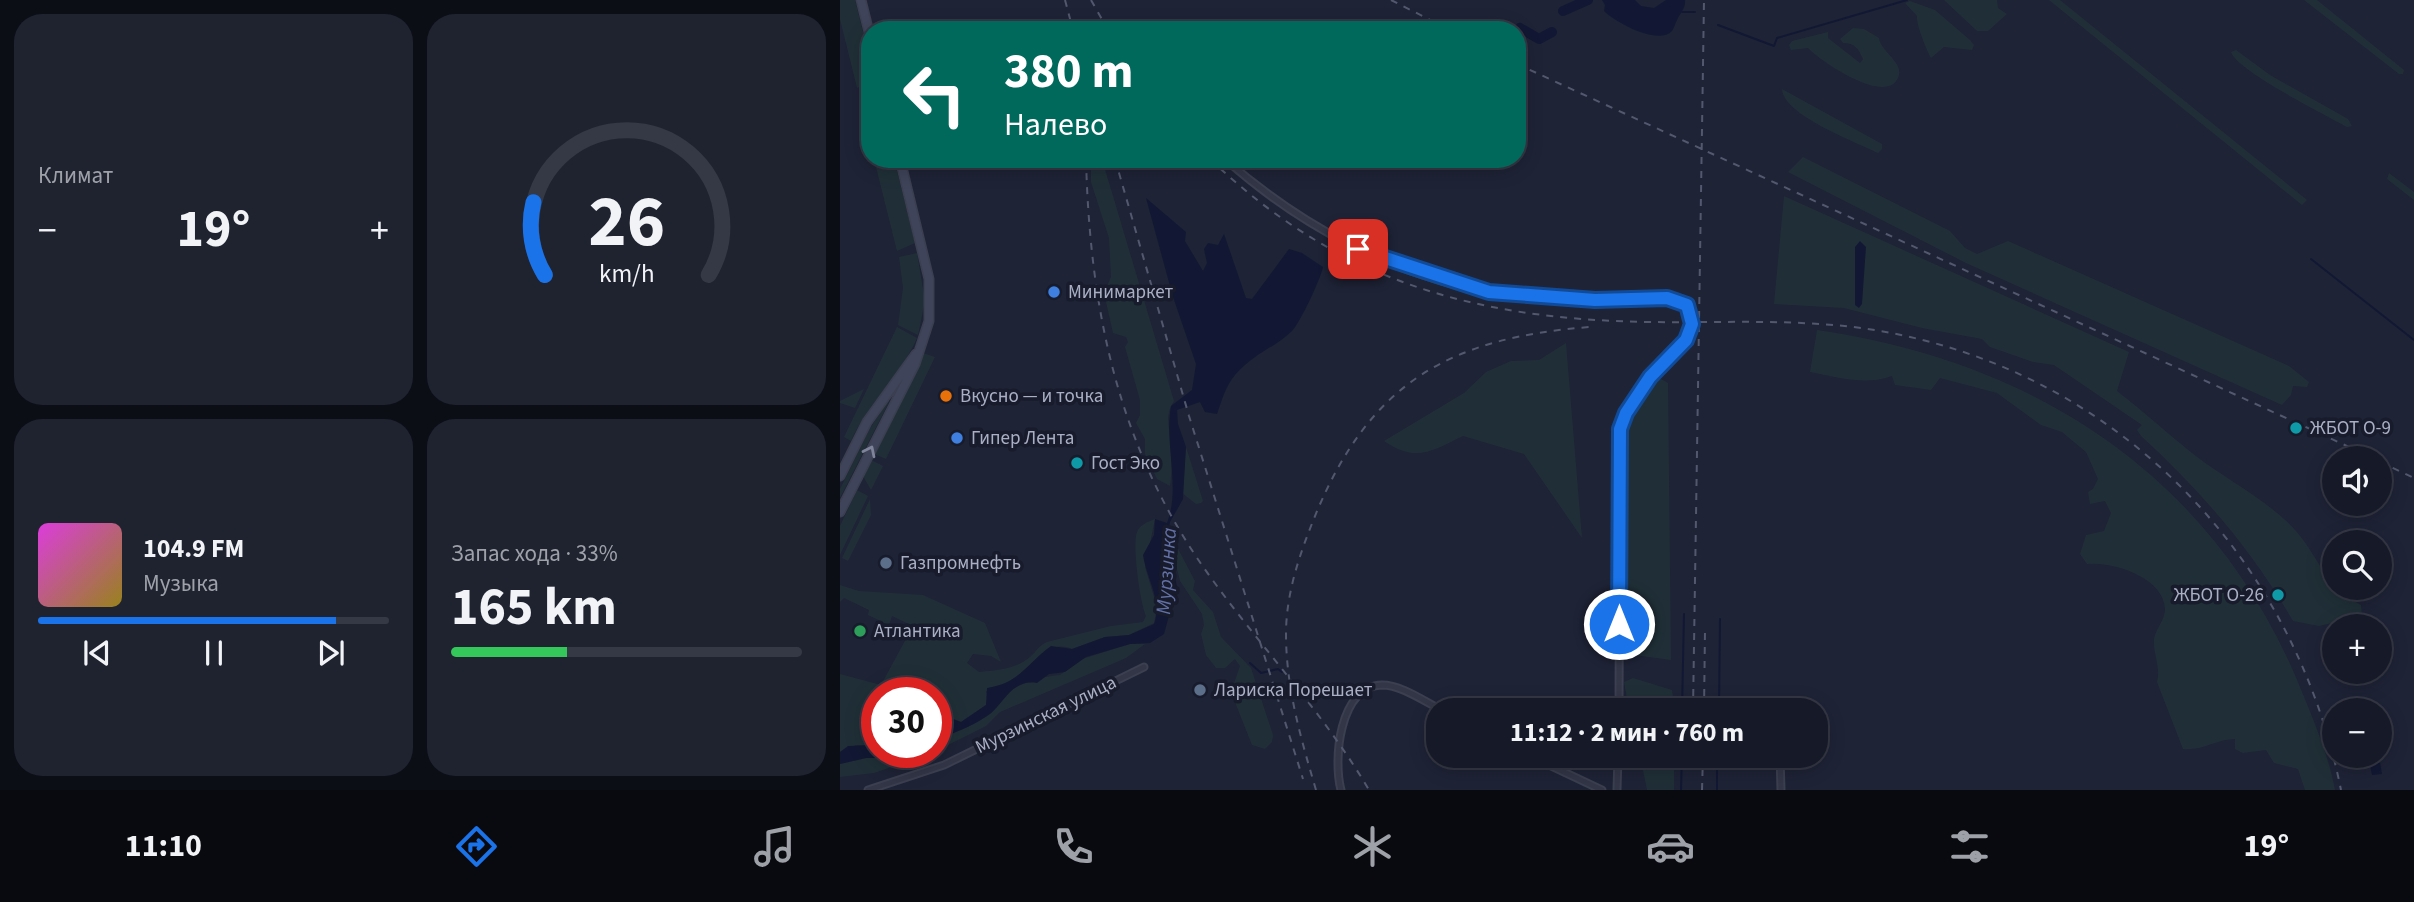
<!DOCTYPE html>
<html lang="ru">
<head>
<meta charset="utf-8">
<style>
	:root { --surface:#161a28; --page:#1f2330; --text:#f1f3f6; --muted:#9ea1a8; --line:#353845; --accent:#1a73e8 }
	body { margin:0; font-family:"Source Sans 3",sans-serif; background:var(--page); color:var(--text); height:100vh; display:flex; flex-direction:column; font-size:26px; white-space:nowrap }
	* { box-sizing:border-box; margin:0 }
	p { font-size:23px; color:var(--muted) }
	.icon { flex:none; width:38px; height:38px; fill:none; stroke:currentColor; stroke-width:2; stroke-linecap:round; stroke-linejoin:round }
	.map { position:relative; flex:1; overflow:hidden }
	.panel { display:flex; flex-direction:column; gap:14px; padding:14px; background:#0c0e16; width:840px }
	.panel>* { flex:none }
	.banner { position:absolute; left:21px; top:21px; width:665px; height:147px; border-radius:28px; box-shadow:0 4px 18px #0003,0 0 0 2px var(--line); background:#00695c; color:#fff; overflow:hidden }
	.buttons { position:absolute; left:1482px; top:446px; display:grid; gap:14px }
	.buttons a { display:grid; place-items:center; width:70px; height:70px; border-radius:50%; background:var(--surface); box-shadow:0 4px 18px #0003,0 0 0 2px var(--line); font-size:35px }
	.speed { position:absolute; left:21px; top:677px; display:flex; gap:14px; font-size:35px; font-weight:700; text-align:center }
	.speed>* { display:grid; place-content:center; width:91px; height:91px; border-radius:50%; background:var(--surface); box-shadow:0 4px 18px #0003,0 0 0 2px var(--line); line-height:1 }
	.speed .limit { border:10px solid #d22; background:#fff; color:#111 }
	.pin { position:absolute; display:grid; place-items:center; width:60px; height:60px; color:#fff; margin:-30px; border-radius:14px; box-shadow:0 4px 10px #0006 }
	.me { position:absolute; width:77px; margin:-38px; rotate:0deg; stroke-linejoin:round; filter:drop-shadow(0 0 5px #0008) }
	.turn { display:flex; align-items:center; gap:24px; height:147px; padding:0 28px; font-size:32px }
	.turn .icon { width:91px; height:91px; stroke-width:2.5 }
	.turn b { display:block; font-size:49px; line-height:60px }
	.big { font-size:52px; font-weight:700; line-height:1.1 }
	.panel .card { flex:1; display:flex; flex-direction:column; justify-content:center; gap:10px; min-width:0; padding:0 24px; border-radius:28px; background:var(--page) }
	.panel .dial { align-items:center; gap:0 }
	.dial svg { height:182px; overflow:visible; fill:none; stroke:var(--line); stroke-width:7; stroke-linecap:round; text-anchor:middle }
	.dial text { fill:var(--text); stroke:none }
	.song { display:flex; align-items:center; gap:21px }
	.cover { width:84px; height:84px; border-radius:10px; background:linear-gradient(135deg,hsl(300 70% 55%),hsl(50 70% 35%)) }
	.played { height:7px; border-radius:4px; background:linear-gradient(90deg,var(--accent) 85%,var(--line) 85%) }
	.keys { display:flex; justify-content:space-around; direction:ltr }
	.heat { display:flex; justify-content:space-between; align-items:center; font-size:38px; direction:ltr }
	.charge { height:10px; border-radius:5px; background:linear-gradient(90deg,#34c759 33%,var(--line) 0) }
	.panel .tiles { flex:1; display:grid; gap:14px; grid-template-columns:repeat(2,1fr) }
	.trip { position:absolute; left:586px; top:698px; width:402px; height:70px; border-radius:28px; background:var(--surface); box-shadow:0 4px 18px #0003,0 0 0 2px var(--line); font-weight:700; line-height:70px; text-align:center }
	.menu { display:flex; height:112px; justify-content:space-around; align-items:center; background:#090a10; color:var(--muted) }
	.menu .icon { width:49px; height:49px }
	.menu .current { color:var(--accent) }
	.menu b { font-size:32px; color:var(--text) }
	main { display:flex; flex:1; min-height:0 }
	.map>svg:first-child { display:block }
	.green { fill:#202f37 }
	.water { fill:#121833 }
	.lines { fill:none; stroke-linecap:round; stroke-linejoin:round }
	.stream { stroke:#121833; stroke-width:2 }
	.river { stroke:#121833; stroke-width:10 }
	.street-casing { stroke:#3b3f50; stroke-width:9 }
	.secondary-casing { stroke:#3b3f50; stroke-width:11 }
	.street { stroke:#323647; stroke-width:5 }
	.secondary { stroke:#3f445a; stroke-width:8 }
	.rail { stroke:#53586e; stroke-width:2; stroke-dasharray:7 7; stroke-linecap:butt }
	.oneway { stroke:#80849a }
	.route-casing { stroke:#114b97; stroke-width:18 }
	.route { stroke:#1a73e8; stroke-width:12 }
	.shop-dot { fill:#3f7fe0; stroke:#171b2b; stroke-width:2.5 }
	.food-dot { fill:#e8710a; stroke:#171b2b; stroke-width:2.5 }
	.culture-dot { fill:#0f9aa8; stroke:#171b2b; stroke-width:2.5 }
	.service-dot { fill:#5c6f8a; stroke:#171b2b; stroke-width:2.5 }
	.leisure-dot { fill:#2e9e5b; stroke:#171b2b; stroke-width:2.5 }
	.labels { text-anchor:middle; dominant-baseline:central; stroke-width:7; stroke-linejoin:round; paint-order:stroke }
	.poi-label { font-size:19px; fill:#abafc4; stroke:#171b2b; text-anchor:start }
	.street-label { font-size:19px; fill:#abafc4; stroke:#171b2b }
	.water-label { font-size:21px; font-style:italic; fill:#6270a5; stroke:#171b2b }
</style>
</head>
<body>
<main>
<section class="panel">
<div class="tiles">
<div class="card"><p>Климат</p>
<div class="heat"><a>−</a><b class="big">19°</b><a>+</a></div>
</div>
<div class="card dial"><svg viewBox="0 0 100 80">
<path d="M14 69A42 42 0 1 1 86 69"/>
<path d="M14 69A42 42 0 0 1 9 37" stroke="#1a73e8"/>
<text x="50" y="56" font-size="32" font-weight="700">26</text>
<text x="50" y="72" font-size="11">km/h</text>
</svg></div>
<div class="card">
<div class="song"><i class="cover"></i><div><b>104.9 FM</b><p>Музыка</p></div></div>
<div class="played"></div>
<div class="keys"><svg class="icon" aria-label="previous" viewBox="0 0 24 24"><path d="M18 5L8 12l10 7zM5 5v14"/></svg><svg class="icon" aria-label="pause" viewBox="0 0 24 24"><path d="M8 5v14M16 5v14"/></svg><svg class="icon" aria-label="next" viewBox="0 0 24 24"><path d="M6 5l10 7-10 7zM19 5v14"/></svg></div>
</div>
<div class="card"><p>Запас хода · 33%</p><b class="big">165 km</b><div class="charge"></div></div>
</div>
</section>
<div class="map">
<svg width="1574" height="790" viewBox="0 0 1574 790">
	<rect width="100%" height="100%" fill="#1e2336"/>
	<path class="green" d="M0 0H15L30 60V82L17 88 0 19Z
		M1104 0H1157L1158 8 1167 14 1148 31H1137Z
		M1209 0H1220L1467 200 1462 205Z
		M1464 0H1477L1564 70 1563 74H1559Z
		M1070 1 1095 10 1130 40 1134 45 1132 50 1104 47 1091 58C1087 51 1076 25 1077 16L1065 3Z
		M1013 28 1024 29 1039 38C1041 52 1062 61 1059 75 1050 109 980 61 968 48L951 50 949 45 952 41 988 32V38L1020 63 1023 59C1018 48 1015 43 1003 43L1000 39Z
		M1396 50 1430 75 1508 119 1512 126 1507 127C1486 115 1397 71 1391 52Z
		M942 89 1042 144V149L1038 153C1016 142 943 115 942 89Z
		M30 95V141L19 97Z
		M963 157 1110 231 1125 248 1137 254 1168 241 1449 366 1469 382 1467 387 1453 386 1451 395 1442 405 1126 263 948 172Z
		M34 159H54L75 243 57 251Z
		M251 159H262L334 401C323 417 331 431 331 446 332 458 332 473 330 486L317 479 305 454V439L296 423 300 415V400L285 347 288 342 286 337 273 333 264 293 271 277 269 238 251 182Z
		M1549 173 1574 192V200L1547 179Z
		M944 196 1289 352 1277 391C1303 411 1327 433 1352 453 1381 476 1415 493 1444 519 1478 548 1478 582 1521 605L1522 616 1479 626 1453 621C1412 550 1362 492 1301 436L1297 430 1302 425 1214 365 1193 362 1150 347 1142 339 1082 328 1004 308 934 304Z
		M77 253 85 301 78 335 58 325 63 288 59 257Z
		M57 327 77 338C60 377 28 403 11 441L4 437Z
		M977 330C1192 361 1367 472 1455 675 1470 712 1488 751 1495 790H1465L1458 769 1434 763 1426 750 1403 753 1395 749V739C1377 739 1363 751 1343 749L1317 682C1321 667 1313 655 1314 639 1316 628 1325 620 1325 609 1324 577 1272 561 1247 564L1240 554 1246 535 1264 531 1271 513 1265 501 1250 504 1248 492 1253 489 1258 479 1246 452 1222 432 1201 425 1157 393 1100 378 1091 390 1055 385 1052 376C1026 386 997 377 970 372Z
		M726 343 742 538 684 454 623 436C592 451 576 463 544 441L624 393 646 372 671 361 699 360Z
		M83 353 95 357 46 459 34 454Z
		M821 379 828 383 831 660 787 654 785 426 812 382Z
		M24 389 15 408 0 403V401Z
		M48 401 49 402 0 498V489L29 430Z
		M346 447 363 501 361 503 356 504 342 493Z
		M31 460 43 466 31 490 23 476Z
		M17 490 28 496 0 555V526Z
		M30 499 31 515 8 561 2 558Z
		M315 519 305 567 317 607 314 623 289 635 265 637 232 649C197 634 185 693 151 687L146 692 148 695 146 705 121 722 113 719 110 712 96 706V693H37V745H16L0 752V674L41 685 73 626 52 616 49 625 28 615 29 610 4 598 0 602V585L19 591 83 595 145 623 161 662 151 656 133 654 127 663 139 672C157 670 176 669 190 657 197 651 198 646 207 642L271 626 303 622 306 616C300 603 292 544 297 532 300 524 308 522 315 519Z
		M336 545 355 581 353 590 373 612 381 637 411 668 433 735 432 742 425 749 412 745 391 692 400 666 395 659 385 668H376L366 655 361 634 364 625 362 614 340 581 332 548Z
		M290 644H305L286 658 160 712 146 726 96 751V740C113 733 132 726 147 716 154 712 159 701 165 695 177 683 205 676 220 675L239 660Z
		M793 678 832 690 835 710H793L787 699 784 682Z
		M70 753H92L34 773 0 777V764L26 758H56Z
		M800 756H834V790H807Z"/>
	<path class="water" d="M762 0H795L801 6 814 8 826 0H845C846 8 840 13 837 20 835 24 834 28 832 31 818 46 775 22 764 11L765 5Z
		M306 198 346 232 345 241 363 271 367 263 364 249 368 243 378 245 384 234 406 298 412 299 449 249 462 253 483 267C481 278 460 323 452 331 436 347 414 353 395 375 385 387 382 400 377 414L365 412 360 402 337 410 338 424 346 447 343 499 330 522 327 539 337 587 324 634 310 643 290 644 246 657 225 672 209 674 197 683C170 679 165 704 147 716 133 726 113 733 96 740V706L111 712 113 719 121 722 146 705 147 688C181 682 185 665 211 646L232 649 265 637 289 635 314 624C323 602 306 577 303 555L314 535 315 519 327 523C341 487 324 445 331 406L352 390 356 364 333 297Z
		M1020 241 1026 247 1022 304 1019 308 1015 305V247Z
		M35 745 37 752 70 753 56 758H26L0 764V752L8 746Z
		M1528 756H1539L1542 774 1532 775Z"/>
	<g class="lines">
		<path class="stream" d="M842 12H855
			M878 25 934 46 937 38 1067 0
			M1471 259 1574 340
			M410 663 421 673 438 669 442 672
			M842 710 844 614
			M879 710 880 619
			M841 790 842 756
			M877 790V756"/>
		<path class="river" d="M723 11 748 0
			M677 32 680 28 699 39 712 32"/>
		<g class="street-casing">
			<path id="street" d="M385 159C459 225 549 273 647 292 676 297 708 297 737 299 769 302 821 290 847 305L852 317 849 335 810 377 786 413 780 429 779 710
				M690 756 762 790
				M940 756 941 790
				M28 790 104 765 304 667
				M501 790C493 760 499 686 542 685 562 685 585 702 602 710
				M777 790 778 756"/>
		</g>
		<g class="secondary-casing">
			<path id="secondary" d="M21 0 30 36
				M0 476 27 422 76 354
				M0 512 75 364 89 321V279L60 159"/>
		</g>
		<use href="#street" class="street"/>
		<use href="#secondary" class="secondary"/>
		<path class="rail" d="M225 0 233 30
			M251 0 268 30
			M551 0 610 30
			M677 64 1533 458
			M246 159C250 315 280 455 374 582 425 652 485 715 529 790
			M275 159 349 416 463 779
			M370 159C499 282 635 319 808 322 876 323 945 319 1013 327 1263 358 1452 546 1501 790
			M1540 462 1574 478
			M853 710 864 0
			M864 710 865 630
			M476 790C461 739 446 688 446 634 446 593 460 553 475 516 530 382 610 338 749 327
			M862 790 863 756"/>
	</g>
	<defs><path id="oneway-chevron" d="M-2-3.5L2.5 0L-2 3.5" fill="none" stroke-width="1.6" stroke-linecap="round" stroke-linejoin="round" transform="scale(1.75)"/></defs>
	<use class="oneway" href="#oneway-chevron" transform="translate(30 451) rotate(-64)"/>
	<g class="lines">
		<g class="route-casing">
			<path id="route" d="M518 249 649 292 755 300 827 298 847 305 852 324 846 340 810 377 786 413 780 429 779 624"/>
		</g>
		<use href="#route" class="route"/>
	</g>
	<g class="shop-dot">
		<circle cx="214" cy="292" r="7"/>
		<circle cx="117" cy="438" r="7"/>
	</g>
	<circle class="food-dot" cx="106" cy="396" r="7"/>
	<g class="culture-dot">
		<circle cx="1456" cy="428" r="7"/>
		<circle cx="237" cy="463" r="7"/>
		<circle cx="1438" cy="595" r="7"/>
	</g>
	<g class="service-dot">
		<circle cx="46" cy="563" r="7"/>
		<circle cx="360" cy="690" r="7"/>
	</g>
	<circle class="leisure-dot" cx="20" cy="631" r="7"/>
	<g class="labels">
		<g class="poi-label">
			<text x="228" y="292">Минимаркет</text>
			<text x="120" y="396">Вкусно — и точка</text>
			<text x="1470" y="428">ЖБОТ О-9</text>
			<text x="131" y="438">Гипер Лента</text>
			<text x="251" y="463">Гост Эко</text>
			<text x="60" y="563">Газпромнефть</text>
			<text x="1424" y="595" text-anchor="end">ЖБОТ О-26</text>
			<text x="34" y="631">Атлантика</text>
			<text x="374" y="690">Лариска Порешает</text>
		</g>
		<g class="street-label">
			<text transform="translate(206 715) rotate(-26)">Мурзинская улица</text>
		</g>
		<g class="water-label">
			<text transform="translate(326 571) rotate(-86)">Мурзинка</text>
		</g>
	</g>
</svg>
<div class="buttons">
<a><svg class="icon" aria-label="sound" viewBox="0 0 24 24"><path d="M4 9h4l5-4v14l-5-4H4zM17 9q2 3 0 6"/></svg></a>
<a><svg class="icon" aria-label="search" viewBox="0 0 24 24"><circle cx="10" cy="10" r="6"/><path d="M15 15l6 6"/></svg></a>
<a>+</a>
<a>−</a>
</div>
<div class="speed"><div class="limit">30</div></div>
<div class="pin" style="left:518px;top:249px;background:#d93025"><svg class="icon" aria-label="arrive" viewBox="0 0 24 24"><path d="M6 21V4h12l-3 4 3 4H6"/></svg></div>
<svg class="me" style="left:779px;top:624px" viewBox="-20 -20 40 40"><circle r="17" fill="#1a73e8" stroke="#fff" stroke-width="3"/><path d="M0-11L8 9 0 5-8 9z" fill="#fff"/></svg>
<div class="trip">11:12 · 2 мин · 760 m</div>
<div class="banner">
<div class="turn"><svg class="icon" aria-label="left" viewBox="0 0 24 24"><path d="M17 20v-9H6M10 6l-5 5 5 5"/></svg><div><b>380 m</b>Налево</div></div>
</div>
</div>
</main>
<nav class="menu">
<b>11:10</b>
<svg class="icon current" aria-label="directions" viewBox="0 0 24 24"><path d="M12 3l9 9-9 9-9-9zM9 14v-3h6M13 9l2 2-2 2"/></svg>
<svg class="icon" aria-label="music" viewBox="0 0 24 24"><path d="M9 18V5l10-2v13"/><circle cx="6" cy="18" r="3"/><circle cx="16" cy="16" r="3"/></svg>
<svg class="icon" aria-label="phone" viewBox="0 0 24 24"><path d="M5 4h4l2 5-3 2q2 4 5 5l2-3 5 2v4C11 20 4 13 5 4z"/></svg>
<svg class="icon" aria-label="climate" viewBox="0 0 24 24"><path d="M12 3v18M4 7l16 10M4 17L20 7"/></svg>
<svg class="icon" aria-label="car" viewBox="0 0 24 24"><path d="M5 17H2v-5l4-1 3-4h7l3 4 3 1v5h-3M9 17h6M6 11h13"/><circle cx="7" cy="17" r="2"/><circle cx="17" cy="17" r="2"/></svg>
<svg class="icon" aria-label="filters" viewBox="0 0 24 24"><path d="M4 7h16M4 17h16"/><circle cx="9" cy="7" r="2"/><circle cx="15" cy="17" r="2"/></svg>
<b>19°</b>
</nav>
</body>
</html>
